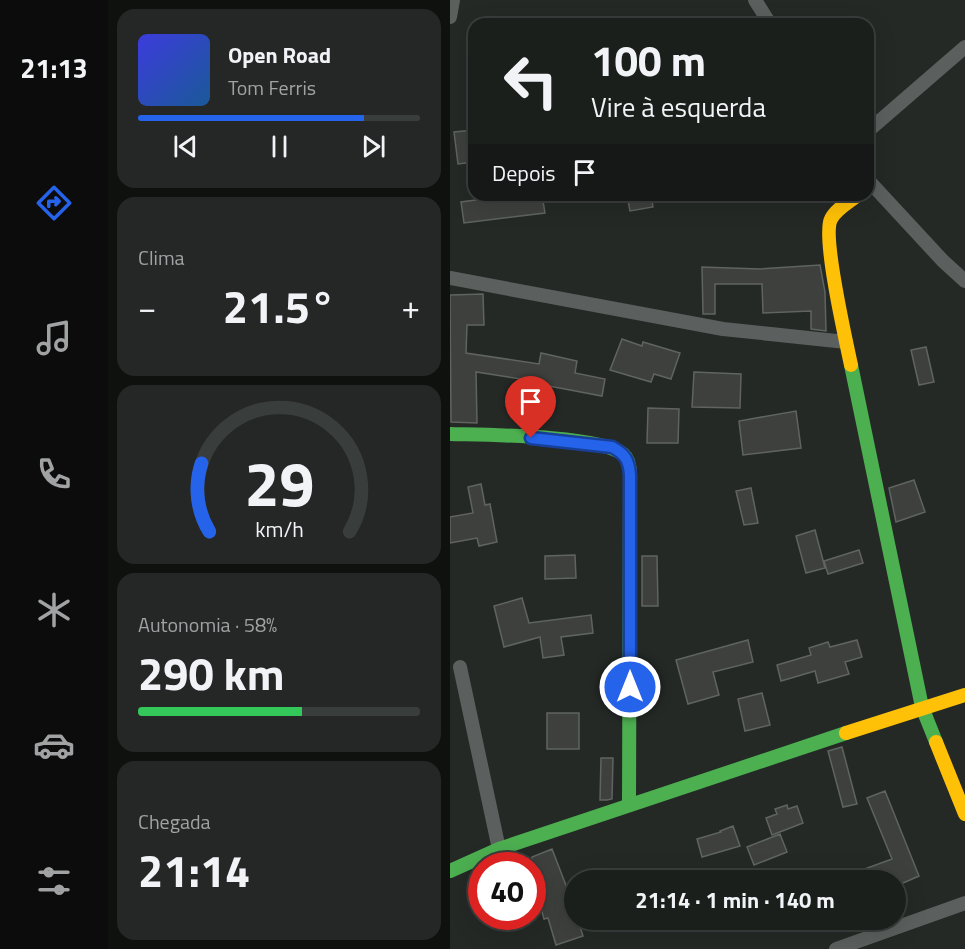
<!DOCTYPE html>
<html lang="pt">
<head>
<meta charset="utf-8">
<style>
	:root { --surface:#1b1f1c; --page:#242725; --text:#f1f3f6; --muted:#a0a2a3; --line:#393d3b; --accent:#2563eb }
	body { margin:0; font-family:"Titillium Web",sans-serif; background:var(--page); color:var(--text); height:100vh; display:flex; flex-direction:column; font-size:22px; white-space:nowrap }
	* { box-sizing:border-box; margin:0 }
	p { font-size:20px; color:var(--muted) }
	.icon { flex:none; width:33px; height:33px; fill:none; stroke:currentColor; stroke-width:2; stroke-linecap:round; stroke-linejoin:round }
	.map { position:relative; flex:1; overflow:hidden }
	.sheet { display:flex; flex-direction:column; gap:9px; padding:9px; background:#0f110f; width:342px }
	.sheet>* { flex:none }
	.hud { position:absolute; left:18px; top:18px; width:406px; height:183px; border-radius:18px; box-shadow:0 6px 24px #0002,0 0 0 2px var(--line); background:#1b1f1c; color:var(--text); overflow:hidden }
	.speed { position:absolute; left:18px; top:852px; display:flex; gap:12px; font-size:30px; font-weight:700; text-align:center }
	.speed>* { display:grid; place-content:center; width:78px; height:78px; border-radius:50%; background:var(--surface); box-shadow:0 6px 24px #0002,0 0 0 2px var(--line); line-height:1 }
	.speed .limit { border:9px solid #d22; background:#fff; color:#111 }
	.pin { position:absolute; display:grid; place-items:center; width:51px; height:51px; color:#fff; margin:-62px -26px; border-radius:50% 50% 50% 0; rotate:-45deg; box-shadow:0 0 6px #0007 }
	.pin .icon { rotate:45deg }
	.me { position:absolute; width:66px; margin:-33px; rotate:0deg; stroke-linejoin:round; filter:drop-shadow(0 0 4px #0008) }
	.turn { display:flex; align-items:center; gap:21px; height:126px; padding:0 24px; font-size:27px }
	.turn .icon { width:78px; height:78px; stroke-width:2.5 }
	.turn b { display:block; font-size:42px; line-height:51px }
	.then { display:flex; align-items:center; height:57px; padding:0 24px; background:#0003; gap:12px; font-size:22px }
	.big { font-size:45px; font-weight:700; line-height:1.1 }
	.sheet .card { flex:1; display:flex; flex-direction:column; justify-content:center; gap:9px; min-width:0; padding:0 21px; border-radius:18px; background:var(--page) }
	.sheet .dial { align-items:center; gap:0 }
	.dial svg { height:156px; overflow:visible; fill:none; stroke:var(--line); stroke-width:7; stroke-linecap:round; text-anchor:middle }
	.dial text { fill:var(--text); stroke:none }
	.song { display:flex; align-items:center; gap:18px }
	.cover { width:72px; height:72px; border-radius:9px; background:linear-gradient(135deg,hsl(240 70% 55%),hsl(210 70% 35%)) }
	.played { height:6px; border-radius:3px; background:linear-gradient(90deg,var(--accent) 80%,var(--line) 80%) }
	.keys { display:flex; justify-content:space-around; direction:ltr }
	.heat { display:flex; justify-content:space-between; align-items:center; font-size:33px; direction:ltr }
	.charge { height:9px; border-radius:4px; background:linear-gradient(90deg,#34c759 58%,var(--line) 0) }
	.trip { position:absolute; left:114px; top:870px; width:342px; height:60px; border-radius:30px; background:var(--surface); box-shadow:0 6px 24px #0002,0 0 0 2px var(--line); font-weight:700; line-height:60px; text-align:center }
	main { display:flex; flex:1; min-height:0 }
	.dock { display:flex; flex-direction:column; width:108px; justify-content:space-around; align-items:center; background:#0b0c0b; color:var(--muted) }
	.dock .icon { width:42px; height:42px }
	.dock .selected { color:var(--accent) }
	.dock b { font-size:27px; color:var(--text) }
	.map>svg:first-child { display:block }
	.building { fill:#3d403d; stroke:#606460; stroke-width:1.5 }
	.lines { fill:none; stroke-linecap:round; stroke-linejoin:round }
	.street { stroke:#5b5f5d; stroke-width:14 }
	.fast { stroke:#4caf50; stroke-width:14 }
	.slow { stroke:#ffc107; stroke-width:14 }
	.route-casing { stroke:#184099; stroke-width:15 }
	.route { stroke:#2563eb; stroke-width:10 }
</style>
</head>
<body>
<main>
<nav class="dock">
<b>21:13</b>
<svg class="icon selected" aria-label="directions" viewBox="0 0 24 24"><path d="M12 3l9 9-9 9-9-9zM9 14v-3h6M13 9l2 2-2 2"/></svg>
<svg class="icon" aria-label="music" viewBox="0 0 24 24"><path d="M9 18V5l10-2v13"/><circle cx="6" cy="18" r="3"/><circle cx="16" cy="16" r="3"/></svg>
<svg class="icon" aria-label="phone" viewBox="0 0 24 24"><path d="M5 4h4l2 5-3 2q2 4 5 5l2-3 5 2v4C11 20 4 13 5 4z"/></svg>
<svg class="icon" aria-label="climate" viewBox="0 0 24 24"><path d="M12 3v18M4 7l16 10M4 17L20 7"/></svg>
<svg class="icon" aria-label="car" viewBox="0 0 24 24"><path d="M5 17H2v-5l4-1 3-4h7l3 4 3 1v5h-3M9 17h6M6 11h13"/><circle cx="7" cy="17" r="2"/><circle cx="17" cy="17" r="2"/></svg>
<svg class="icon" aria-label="filters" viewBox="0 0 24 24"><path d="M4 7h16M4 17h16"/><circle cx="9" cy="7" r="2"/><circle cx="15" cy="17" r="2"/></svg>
</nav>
<section class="sheet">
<div class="card">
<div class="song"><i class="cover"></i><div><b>Open Road</b><p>Tom Ferris</p></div></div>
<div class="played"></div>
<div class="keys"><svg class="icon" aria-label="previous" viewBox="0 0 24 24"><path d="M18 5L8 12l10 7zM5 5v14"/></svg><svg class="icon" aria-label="pause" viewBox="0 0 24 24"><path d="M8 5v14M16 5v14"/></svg><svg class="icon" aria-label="next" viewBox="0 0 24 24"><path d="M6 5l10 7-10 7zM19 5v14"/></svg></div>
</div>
<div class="card"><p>Clima</p>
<div class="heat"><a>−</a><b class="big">21.5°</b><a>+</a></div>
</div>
<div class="card dial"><svg viewBox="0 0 100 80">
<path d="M14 69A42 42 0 1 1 86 69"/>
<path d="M14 69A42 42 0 0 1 10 34" stroke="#2563eb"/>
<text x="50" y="56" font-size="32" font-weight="700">29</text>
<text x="50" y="72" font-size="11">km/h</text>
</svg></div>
<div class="card"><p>Autonomia · 58%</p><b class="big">290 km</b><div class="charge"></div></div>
<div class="card"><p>Chegada</p><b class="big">21:14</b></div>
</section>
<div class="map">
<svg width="515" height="949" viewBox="0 0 515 949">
	<rect width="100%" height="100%" fill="#242926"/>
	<path class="building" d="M24 130V162L8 164 4 132Z
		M64 195H92L95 213 14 223 11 202Z
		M177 195H201L203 207 180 211Z
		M370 265 375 292 376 331 361 329V311L313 313 312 284H265V314H253L252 267 310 269Z
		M33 294 34 325H17L16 353 89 364 91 353 127 361 125 373 155 379 152 396 83 383 84 381 26 372 27 423 1 422 0 295Z
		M172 339 192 346 193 342 230 353 221 379 204 374 201 382 160 370Z
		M476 347 484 382 469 385 461 350Z
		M244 372 291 374 290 408 242 407Z
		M198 408 229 409 228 443H197Z
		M346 411 351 448 293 455 289 421Z
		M464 480 475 512 446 522 439 488Z
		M31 484 35 505 40 504 47 542 29 546 27 538 0 543V517L23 513 18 487Z
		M301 488 308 523 294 525 286 491Z
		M365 530 375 568 356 573 346 536Z
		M409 550 413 563 378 574 374 561Z
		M125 555 126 578 95 579V556Z
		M192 556H207L208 606H192Z
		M72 598 79 623 141 615 143 633 111 637 114 655 93 658 90 637 54 647 44 606Z
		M298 640 303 662 263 672 269 695 238 704 226 660Z
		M407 640 412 657 395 662 399 674 368 683 365 671 331 681 327 665 361 655 359 648 378 642 380 647Z
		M312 693 320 725 295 731 288 699Z
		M97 713H129V749H97Z
		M392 747 407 804 393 807 378 751Z
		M151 758H163L162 799 157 800H150Z
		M435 791 469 876 446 886V880H387V879L442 859 417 798Z
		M337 805 338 809 347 806 353 823 322 835 316 818 327 814 325 809Z
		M283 826 290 846 252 857 247 839 271 832 270 831Z
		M330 834 337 852 304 865 297 847Z
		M102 849 117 888 124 885V920H128L133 936 106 945 98 918 94 919 90 905 92 904 82 881V857Z"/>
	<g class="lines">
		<path class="street" d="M305 0 320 24
			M0 17 3 0
			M418 131 515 47
			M418 180 493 261 515 281
			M0 278 273 329 396 342
			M10 667 49 849
			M386 949 515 903"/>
		<path class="fast" d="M401 365 472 707 486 742
			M0 434C35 435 148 435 173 454 179 459 180 468 180 475L179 805
			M0 871 49 849 396 733"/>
		<path class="slow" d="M401 365C396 341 372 236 381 219 386 209 399 202 408 195
			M396 733 515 695
			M486 742 515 814"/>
	</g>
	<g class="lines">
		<g class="route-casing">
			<path id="route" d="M81 438 162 447C175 454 179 460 180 475V687"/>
		</g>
		<use href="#route" class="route"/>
	</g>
</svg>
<div class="speed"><div class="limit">40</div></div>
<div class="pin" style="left:81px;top:438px;background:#d93025"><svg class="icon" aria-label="arrive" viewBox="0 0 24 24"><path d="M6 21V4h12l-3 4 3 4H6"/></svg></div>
<svg class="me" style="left:180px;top:687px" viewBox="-20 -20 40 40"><circle r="17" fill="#2563eb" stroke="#fff" stroke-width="3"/><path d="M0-11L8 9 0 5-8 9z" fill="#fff"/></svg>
<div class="trip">21:14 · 1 min · 140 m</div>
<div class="hud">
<div class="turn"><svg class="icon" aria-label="left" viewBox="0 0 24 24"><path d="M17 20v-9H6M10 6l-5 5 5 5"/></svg><div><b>100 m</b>Vire à esquerda</div></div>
<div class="then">Depois<svg class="icon" aria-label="arrive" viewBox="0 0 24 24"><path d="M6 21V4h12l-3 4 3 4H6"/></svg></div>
</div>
</div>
</main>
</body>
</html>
